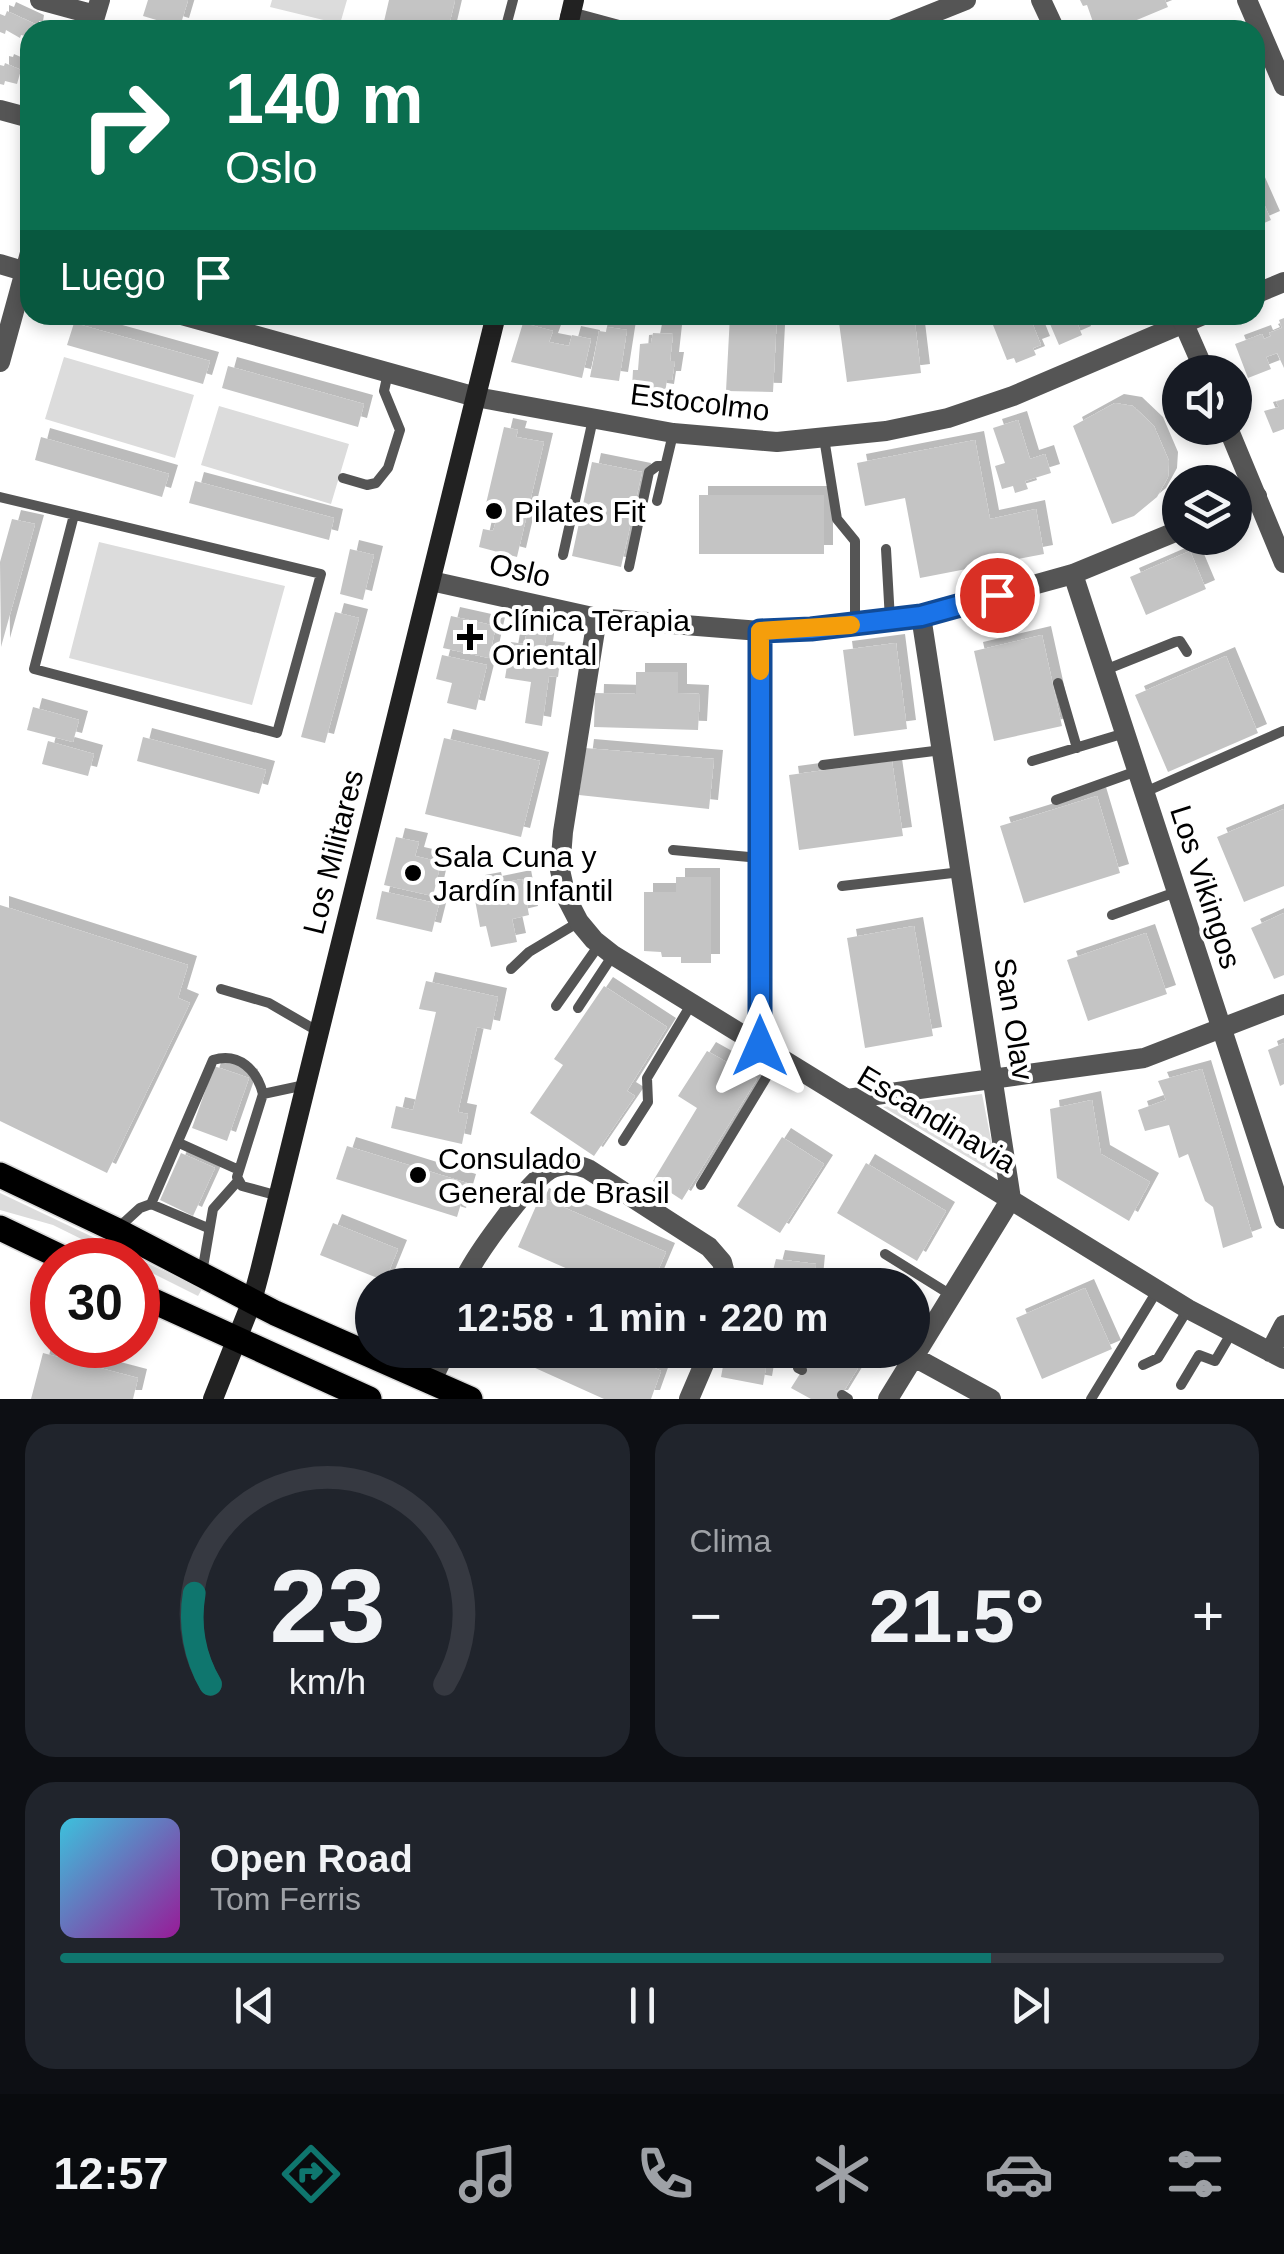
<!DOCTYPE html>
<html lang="es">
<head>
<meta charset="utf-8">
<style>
	:root { --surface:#171b24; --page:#20242c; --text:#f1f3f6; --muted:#9ea1a6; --line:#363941; --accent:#0f766e }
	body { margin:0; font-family:Arial,sans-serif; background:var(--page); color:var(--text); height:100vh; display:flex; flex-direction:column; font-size:38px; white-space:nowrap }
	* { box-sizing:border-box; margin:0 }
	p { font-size:32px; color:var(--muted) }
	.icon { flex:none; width:55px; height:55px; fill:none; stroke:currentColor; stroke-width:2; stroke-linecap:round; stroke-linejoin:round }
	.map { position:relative; height:1399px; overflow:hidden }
	.side { display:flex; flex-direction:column; gap:25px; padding:25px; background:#0d0f14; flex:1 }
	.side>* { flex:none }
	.top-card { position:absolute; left:20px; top:20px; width:1245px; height:305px; border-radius:30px; box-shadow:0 5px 15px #0003; background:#0b6e4f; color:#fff; overflow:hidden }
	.buttons { position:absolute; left:1162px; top:355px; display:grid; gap:20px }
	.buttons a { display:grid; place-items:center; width:90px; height:90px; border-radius:50%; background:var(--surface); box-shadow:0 5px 15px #0003; font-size:50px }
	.speed { position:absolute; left:30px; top:1238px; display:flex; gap:20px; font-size:50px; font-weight:700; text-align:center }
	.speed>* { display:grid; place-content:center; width:130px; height:130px; border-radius:50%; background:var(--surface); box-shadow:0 5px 15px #0003; line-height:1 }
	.speed .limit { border:15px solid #d22; background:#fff; color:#111 }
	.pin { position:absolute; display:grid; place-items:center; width:85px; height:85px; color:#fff; margin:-42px; border:5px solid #fff; border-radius:50%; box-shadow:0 2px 10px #0007 }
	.me { position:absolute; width:110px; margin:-55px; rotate:0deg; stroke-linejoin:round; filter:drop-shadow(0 0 8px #0008) }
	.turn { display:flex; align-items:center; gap:35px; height:210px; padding:0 40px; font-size:45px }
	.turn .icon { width:130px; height:130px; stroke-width:2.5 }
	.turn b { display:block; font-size:70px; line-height:85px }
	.then { display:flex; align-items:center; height:95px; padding:0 40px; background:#0003; gap:20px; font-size:38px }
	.big { font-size:75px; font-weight:700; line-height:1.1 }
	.side .tile { flex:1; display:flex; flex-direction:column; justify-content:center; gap:15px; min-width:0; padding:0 35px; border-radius:30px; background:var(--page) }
	.side .dial { align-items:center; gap:0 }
	.dial svg { height:260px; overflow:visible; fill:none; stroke:var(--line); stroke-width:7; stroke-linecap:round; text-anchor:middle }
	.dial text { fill:var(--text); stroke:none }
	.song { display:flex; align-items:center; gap:30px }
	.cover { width:120px; height:120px; border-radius:15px; background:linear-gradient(135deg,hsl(190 70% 55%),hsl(300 70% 35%)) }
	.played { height:10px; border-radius:5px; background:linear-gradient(90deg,var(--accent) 80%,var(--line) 80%) }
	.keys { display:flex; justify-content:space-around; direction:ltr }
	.heat { display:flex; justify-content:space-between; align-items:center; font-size:55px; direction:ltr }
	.side .tiles { flex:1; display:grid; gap:25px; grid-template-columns:1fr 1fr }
	.tile:last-child { grid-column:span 2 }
	.trip { position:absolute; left:355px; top:1268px; width:575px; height:100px; border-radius:50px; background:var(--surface); box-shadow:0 5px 15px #0003; font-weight:700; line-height:100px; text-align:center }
	.menu { display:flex; height:160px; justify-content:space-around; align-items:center; background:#090b0e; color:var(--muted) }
	.menu .icon { width:70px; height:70px }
	.menu .on { color:var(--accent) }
	.menu b { font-size:45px; color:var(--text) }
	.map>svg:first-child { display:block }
	.green { fill:#dcdcdc }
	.building { fill:#c4c4c4; filter:url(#shadow) }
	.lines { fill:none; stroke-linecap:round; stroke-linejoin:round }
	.primary-casing { stroke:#dbdbdb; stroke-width:28 }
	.service { stroke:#555; stroke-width:10 }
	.minor { stroke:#555; stroke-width:20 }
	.tertiary { stroke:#555; stroke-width:20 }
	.secondary { stroke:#222; stroke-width:20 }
	.primary { stroke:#000; stroke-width:25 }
	.route-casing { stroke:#114b97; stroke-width:25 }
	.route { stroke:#1a73e8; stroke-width:18 }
	.slow { stroke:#f59e0b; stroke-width:18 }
	.poi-dot { fill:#000; stroke:#fff; stroke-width:4 }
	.labels { text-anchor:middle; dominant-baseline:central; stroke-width:8; stroke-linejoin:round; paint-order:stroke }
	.street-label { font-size:30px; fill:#000; stroke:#fff }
	.poi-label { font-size:30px; fill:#000; stroke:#fff; text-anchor:start }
</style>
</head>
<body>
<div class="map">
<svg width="1284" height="1399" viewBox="0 0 1284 1399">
	<defs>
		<filter id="shadow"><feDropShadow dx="9" dy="-9" stdDeviation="0" flood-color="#0004"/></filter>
	</defs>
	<rect width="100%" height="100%" fill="#fff"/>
	<path class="green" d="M272 0H347L340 24 270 7Z
		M64 357 194 395 175 458 45 419Z
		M219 406 349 444 331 504 201 465Z
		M99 542 285 586 252 705 69 658Z
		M982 1094 998 1175 883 1107Z
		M0 1193 202 1289 198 1296 138 1266V1260H124L53 1225 0 1210Z"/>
	<path class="building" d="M148 0H188L180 27 143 16Z
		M389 0H455L448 30H382Z
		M1080 0H1165L1168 7 1120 27 1121 30H1092L1091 26 1094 25 1087 5 1083 6Z
		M7 11 35 24 34 30H30V37L21 35 20 38 6 30 5 34 0 32V14L5 16Z
		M5 63 21 70 17 84 5 81 4 85 0 84V65L4 66Z
		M1255 184 1271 220 1255 227Z
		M730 315H777L773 392 726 391Z
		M838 315H914L921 373 847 382Z
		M1003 315H1029L1041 345 1033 348 1036 355 1016 363 1014 358 1007 360 991 320Z
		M1051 315H1101L1078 325 1082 335 1059 345 1047 317Z
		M1284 318V368L1277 353 1266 357 1271 369 1248 378 1235 344 1262 334 1264 339 1271 336 1269 333 1282 328 1279 320Z
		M74 323 210 361 203 384 67 345Z
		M523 323 553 331 549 342 569 346 572 335 591 339 582 378 511 362Z
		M607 327 627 330 619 381 590 377 599 331 606 332Z
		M653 333 673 334 670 361H675L672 380H667L665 393 632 388 633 370H638L640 344 651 343Z
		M228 366 364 404 358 427 222 388Z
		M1284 399V429L1273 433 1264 411 1279 407 1276 402Z
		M1115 403 1133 406 1154 426 1169 461 1168 477 1157 497 1134 516 1112 524 1073 426Z
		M1018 420 1030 459 1045 454 1051 473 1025 481 1028 489 1015 493 1013 486 1002 489 995 466 1005 463 993 428Z
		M504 427 518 430 516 437 544 442 517 557 479 547 483 529 493 531 499 512 485 508Z
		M41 437 169 474 162 497 35 460Z
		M975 440 990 519 1036 509 1044 554 920 578 905 498 865 506 857 463Z
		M592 462 642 472 621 567 572 556Z
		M195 481 334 518 329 540 189 503Z
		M699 495H824V554H699Z
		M12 519 35 524 1 647 0 562Z
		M350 549 374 555 363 600 340 594Z
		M1190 551 1206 589 1146 615 1130 577Z
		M335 612 359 618 325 743 301 737Z
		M451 616 496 626 489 658 443 648Z
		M528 620 548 623 544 650 561 652 558 677 549 676 542 726 525 723 531 682 505 678 511 642 525 644Z
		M1042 635 1062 726 994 741 974 651Z
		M896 643 907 729 854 736 843 650Z
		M442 655 487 665 476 710 447 703 452 683 436 679Z
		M1226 656 1258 733 1168 772 1135 695Z
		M636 672H678V693L700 694 698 730 594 727 595 693 636 694Z
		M33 707 79 720 73 742 27 730Z
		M143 737 266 770 259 794 137 761Z
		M444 738 540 761 521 837 425 814Z
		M48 741 94 754 88 776 42 764Z
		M585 748 714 759 709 809 579 795Z
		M892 761 903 836 799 850 789 775Z
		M1097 796 1120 873 1024 903 1000 826Z
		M1284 809V886L1244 902 1217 837Z
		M396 837 419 842 415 856 441 862 433 896 384 885Z
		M676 877H711V963H681V957H662L661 952 644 951V892H676Z
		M522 879 529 915 512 919 517 942 491 947 486 926 480 927 473 889 477 888 476 884 492 881 493 885Z
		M382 891 439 904 432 932 376 919Z
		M0 905 188 965 178 998 190 1003 107 1173 0 1121Z
		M1284 913V975L1274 979 1251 928Z
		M914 926 933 1036 865 1048 847 938Z
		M1146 933 1167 994 1088 1021 1067 960Z
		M426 981 498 997 491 1030 477 1027 458 1112 468 1114 462 1144 391 1128 396 1106 413 1110 436 1012 419 1009Z
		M604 986 667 1027 627 1091 635 1096 594 1156 530 1113 563 1065 554 1059Z
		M1284 1043V1084L1280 1086 1268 1050Z
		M707 1051 757 1079 682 1200 653 1181 697 1108 678 1096Z
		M214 1066 249 1078 227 1141 192 1128Z
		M1202 1069 1253 1237 1223 1248 1213 1207 1205 1201 1188 1154 1179 1158 1169 1125 1145 1131 1138 1110 1166 1100 1158 1081Z
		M1092 1100 1101 1154 1150 1182 1129 1221 1057 1178 1050 1109Z
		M782 1137 824 1164 780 1233 737 1206Z
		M347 1146 467 1183 457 1217 336 1179Z
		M181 1153 215 1168 193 1216 160 1200Z
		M866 1163 946 1211 917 1261 837 1213Z
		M540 1197 666 1252 652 1285H604L518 1247Z
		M333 1223 398 1249 385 1281 320 1255Z
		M776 1259 816 1264 814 1285H755L756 1280 770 1282Z
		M1085 1288 1112 1349 1042 1379 1016 1318Z
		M495 1350H616L661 1371 651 1399H604Z
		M726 1350H769L763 1385 721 1377Z
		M815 1350H869L839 1399H811L791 1388Z
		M43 1353 138 1378 133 1399H31Z"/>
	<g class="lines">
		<g class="primary-casing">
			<path id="primary" d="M0 1175 116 1230 275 1313 470 1399
				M0 1228 67 1260
				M138 1294 369 1399"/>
		</g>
		<path class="service" d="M505 30 513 0
			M824 438 837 519 855 541V624
			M343 478 367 485 376 483 388 468 400 430 384 391 388 373
			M0 497 321 574 277 733 34 669 74 515
			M657 501 673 434
			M886 549 890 620
			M563 555 593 419
			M629 567 649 472 657 466H665
			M1105 670 1175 642 1180 641 1187 652
			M1058 683 1077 748
			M1032 761 1125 733
			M823 765 942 750
			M1145 792 1283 731
			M1056 800 1137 771
			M673 850 760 858
			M842 886 961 872
			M1112 915 1176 892
			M511 969 529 952 579 922
			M221 989 269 1003 319 1032
			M556 1006 599 945
			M578 1008 613 955
			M623 1141 648 1102 647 1078 692 1003
			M179 1143 239 1170
			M701 1185 778 1058
			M279 1196 242 1186 237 1177 263 1094 305 1085
			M151 1204 208 1228
			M117 1229 140 1208 151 1204 213 1060C239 1052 257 1070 263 1094
			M885 1254 951 1295
			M202 1273 213 1209 237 1182
			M485 1285 490 1280 512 1285
			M1143 1365 1158 1358 1188 1309
			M802 1370 798 1368 809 1350
			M436 1383 452 1350
			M1181 1385 1199 1355 1215 1361 1232 1332
			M842 1395 848 1399
			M1091 1399 1157 1291"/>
		<path class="minor" d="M40 0 95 15
			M1247 0 1284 86
			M570 17 618 30
			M91 30 100 0
			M891 30 966 0
			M0 110 30 118
			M0 264 30 273
			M1255 294 1284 282
			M182 315 476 397 673 433 777 442 886 431 948 418 1013 396 1203 315
			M0 362 30 253
			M1235 507 1257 496
			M1073 574 1284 1219
			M431 581 597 618 760 631 811 629 921 616 1073 574 1180 530
			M597 618 563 832 560 870 566 897 579 922 594 940 613 955 1188 1309 1284 1359
			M760 631V1046
			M847 1099 1144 1058 1284 1004
			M462 1285C471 1260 527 1184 549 1170 562 1163 575 1164 588 1169L709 1247 722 1262 728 1285
			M1270 1352 1284 1325
			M914 1357 991 1399
			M424 1379 436 1350
			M689 1399 710 1350
			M888 1399 1011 1199 921 616"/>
		<path class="tertiary" d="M1041 0 1055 30
			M1180 315 1205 372
			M1228 428 1284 563"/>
		<path class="secondary" d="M567 30 574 0
			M213 1399 252 1301 260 1271 496 315"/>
		<use href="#primary" class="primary"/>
	</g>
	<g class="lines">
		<g class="route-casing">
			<path id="route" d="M760 1046V631L811 629 921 616 997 595"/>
		</g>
		<use href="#route" class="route"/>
		<path class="slow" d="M760 671V631L851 625"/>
	</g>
	<g class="poi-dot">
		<circle cx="494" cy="511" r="10"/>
		<path d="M465 622h10v10h10v10h-10v10h-10v-10h-10v-10h10z"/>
		<circle cx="413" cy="873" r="10"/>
		<circle cx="418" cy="1175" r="10"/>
	</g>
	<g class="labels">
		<g class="street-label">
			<text transform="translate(700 402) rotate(7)">Estocolmo</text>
			<text transform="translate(520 570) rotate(13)">Oslo</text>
			<text transform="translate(333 852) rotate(-76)">Los Militares</text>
			<text transform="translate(1206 887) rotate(72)">Los Vikingos</text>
			<text transform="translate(1014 1019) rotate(81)">San Olav</text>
			<text transform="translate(937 1119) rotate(31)">Escandinavia</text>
		</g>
		<g class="poi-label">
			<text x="514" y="511">Pilates Fit</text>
			<text x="492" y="620">Clínica Terapia<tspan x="492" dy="34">Oriental</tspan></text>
			<text x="433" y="856">Sala Cuna y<tspan x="433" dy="34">Jardín Infantil</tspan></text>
			<text x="438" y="1158">Consulado<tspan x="438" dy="34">General de Brasil</tspan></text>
		</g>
	</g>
</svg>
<div class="buttons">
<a><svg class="icon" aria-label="sound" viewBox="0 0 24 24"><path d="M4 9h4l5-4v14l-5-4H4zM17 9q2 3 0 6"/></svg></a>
<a><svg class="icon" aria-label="layers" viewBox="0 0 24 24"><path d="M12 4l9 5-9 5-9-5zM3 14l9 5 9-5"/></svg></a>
</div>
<div class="speed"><div class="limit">30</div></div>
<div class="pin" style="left:997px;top:595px;background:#d93025"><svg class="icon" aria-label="arrive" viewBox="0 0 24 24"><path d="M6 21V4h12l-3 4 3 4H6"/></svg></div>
<svg class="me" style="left:760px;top:1046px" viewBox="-20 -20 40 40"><path d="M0-17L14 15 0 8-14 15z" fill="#1a73e8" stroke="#fff" stroke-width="4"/></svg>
<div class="trip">12:58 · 1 min · 220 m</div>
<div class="top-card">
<div class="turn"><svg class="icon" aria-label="right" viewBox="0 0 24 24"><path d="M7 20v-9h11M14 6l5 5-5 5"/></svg><div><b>140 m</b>Oslo</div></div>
<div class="then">Luego<svg class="icon" aria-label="arrive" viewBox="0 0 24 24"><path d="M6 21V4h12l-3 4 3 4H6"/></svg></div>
</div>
</div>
<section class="side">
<div class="tiles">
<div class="tile dial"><svg viewBox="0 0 100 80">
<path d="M14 69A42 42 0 1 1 86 69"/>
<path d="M14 69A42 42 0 0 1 9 41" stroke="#0f766e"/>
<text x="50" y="56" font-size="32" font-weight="700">23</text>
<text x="50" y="72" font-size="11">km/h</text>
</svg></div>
<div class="tile"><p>Clima</p>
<div class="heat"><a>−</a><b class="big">21.5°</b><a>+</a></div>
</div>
<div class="tile">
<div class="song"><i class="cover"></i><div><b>Open Road</b><p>Tom Ferris</p></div></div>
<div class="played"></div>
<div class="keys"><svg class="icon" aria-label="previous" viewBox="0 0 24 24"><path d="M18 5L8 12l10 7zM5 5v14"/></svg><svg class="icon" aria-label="pause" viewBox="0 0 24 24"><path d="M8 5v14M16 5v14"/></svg><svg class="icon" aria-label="next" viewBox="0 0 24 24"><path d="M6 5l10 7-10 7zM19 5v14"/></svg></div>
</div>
</div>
</section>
<nav class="menu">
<b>12:57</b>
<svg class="icon on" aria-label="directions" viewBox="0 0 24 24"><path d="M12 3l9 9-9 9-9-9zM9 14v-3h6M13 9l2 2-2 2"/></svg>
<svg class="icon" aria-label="music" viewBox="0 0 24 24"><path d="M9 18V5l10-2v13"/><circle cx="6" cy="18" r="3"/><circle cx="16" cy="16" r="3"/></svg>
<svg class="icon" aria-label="phone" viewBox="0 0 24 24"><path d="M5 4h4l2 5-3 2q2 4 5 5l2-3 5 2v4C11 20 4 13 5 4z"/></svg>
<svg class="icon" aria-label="climate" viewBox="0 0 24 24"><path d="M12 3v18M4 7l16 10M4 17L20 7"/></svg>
<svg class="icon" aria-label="car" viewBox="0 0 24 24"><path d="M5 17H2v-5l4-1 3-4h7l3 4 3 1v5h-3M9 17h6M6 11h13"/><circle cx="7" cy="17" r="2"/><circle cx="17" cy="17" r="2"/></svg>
<svg class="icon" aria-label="filters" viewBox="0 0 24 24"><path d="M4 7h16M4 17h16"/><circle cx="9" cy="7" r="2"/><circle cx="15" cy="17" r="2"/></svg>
</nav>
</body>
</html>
